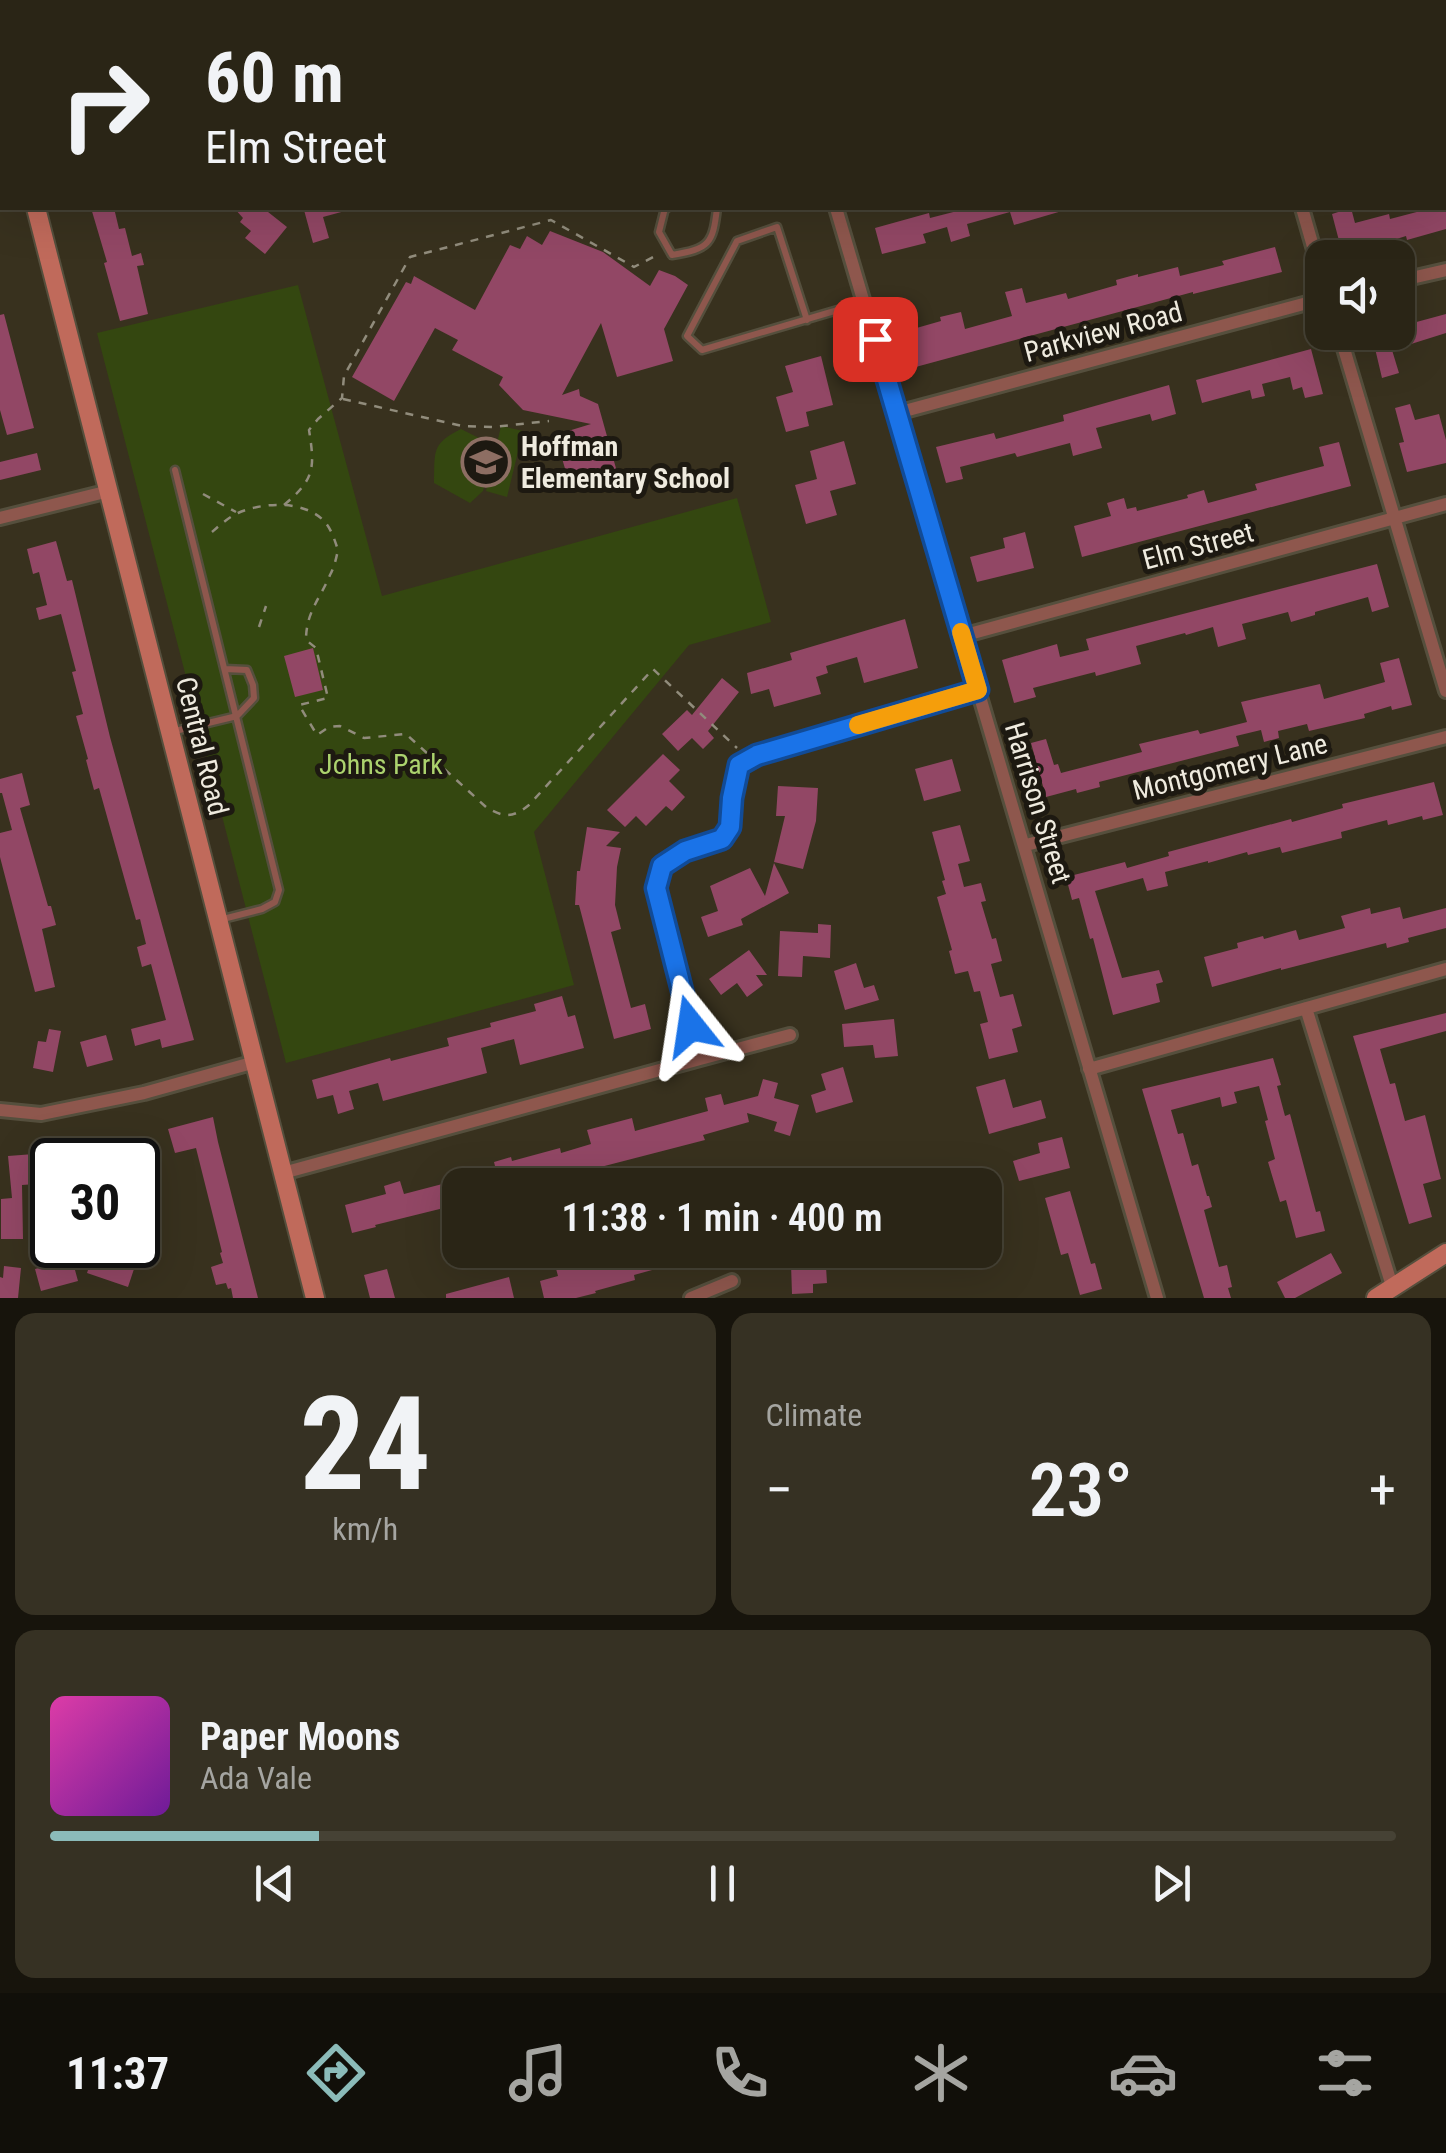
<!DOCTYPE html>
<html lang="en">
<head>
<meta charset="utf-8">
<style>
	:root { --surface:#2a2516; --page:#363123; --text:#f1f3f6; --muted:#a5a5a1; --line:#464235; --accent:#8bbbb9 }
	body { margin:0; font-family:"Roboto Condensed",sans-serif; background:var(--page); color:var(--text); height:100vh; display:flex; flex-direction:column; font-size:38px; white-space:nowrap }
	* { box-sizing:border-box; margin:0 }
	p { font-size:32px; color:var(--muted) }
	.icon { flex:none; width:55px; height:55px; fill:none; stroke:currentColor; stroke-width:2; stroke-linecap:round; stroke-linejoin:round }
	.map { position:relative; height:1298px; overflow:hidden }
	.side { display:flex; flex-direction:column; gap:15px; padding:15px; background:#17140c; flex:1 }
	.side>* { flex:none }
	.hud { position:absolute; left:0px; top:0px; width:1448px; height:210px; box-shadow:0 10px 40px #0002,0 0 0 2px var(--line); background:#2a2516; color:var(--text); overflow:hidden }
	.fabs { position:absolute; left:1305px; top:240px; display:grid; gap:20px }
	.fabs a { display:grid; place-items:center; width:110px; height:110px; border-radius:20px; background:var(--surface); box-shadow:0 10px 40px #0002,0 0 0 2px var(--line); font-size:50px }
	.speed { position:absolute; left:30px; top:1138px; display:flex; gap:20px; font-size:50px; font-weight:700; text-align:center }
	.speed>* { display:grid; place-content:center; width:130px; height:130px; border-radius:50%; background:var(--surface); box-shadow:0 10px 40px #0002,0 0 0 2px var(--line); line-height:1 }
	.speed .limit { border:5px solid #111; border-radius:15px; background:#fff; color:#111 }
	.pin { position:absolute; display:grid; place-items:center; width:85px; height:85px; color:#fff; margin:-42px; border-radius:20px; box-shadow:0 5px 15px #0006 }
	.me { position:absolute; width:110px; margin:-55px; rotate:345deg; stroke-linejoin:round; filter:drop-shadow(0 0 8px #0008) }
	.turn { display:flex; align-items:center; gap:35px; height:210px; padding:0 40px; font-size:45px }
	.turn .icon { width:130px; height:130px; stroke-width:2.5 }
	.turn b { display:block; font-size:70px; line-height:85px }
	.big { font-size:75px; font-weight:600; line-height:1.1 }
	.side .tile { flex:1; display:flex; flex-direction:column; justify-content:center; gap:15px; min-width:0; padding:0 35px; border-radius:20px; background:var(--page) }
	.side .dial { align-items:center; gap:0 }
	.dial b { font-size:130px; line-height:1 }
	.song { display:flex; align-items:center; gap:30px }
	.cover { width:120px; height:120px; border-radius:15px; background:linear-gradient(135deg,hsl(320 70% 55%),hsl(280 70% 35%)) }
	.played { height:10px; border-radius:5px; background:linear-gradient(90deg,var(--accent) 20%,var(--line) 20%) }
	.keys { display:flex; justify-content:space-around; direction:ltr }
	.heat { display:flex; justify-content:space-between; align-items:center; font-size:55px; direction:ltr }
	.side .tiles { flex:1; display:grid; gap:15px; grid-template-columns:1fr 1fr }
	.tile:last-child { grid-column:span 2 }
	.trip { position:absolute; left:442px; top:1168px; width:560px; height:100px; border-radius:20px; background:var(--surface); box-shadow:0 10px 40px #0002,0 0 0 2px var(--line); font-weight:600; line-height:100px; text-align:center }
	.dock { display:flex; height:160px; justify-content:space-around; align-items:center; background:#110f09; color:var(--muted) }
	.dock .icon { width:70px; height:70px }
	.dock .current { color:var(--accent) }
	.dock b { font-size:45px; color:var(--text) }
	.map>svg:first-child { display:block }
	.green { fill:#344710 }
	.building { fill:#924765 }
	.lines { fill:none; stroke-linecap:round; stroke-linejoin:round }
	.service-casing { stroke:#554f3d; stroke-width:11 }
	.minor-casing { stroke:#554f3d; stroke-width:18 }
	.secondary-casing { stroke:#554f3d; stroke-width:22 }
	.path { stroke:#918c7c; stroke-width:2.5; stroke-dasharray:8 8; stroke-linecap:butt }
	.service { stroke:#8e574d; stroke-width:6 }
	.minor { stroke:#8e574d; stroke-width:12 }
	.secondary { stroke:#c06a5b; stroke-width:18 }
	.route-casing { stroke:#114b97; stroke-width:25 }
	.route { stroke:#1a73e8; stroke-width:18 }
	.slow { stroke:#f59e0b; stroke-width:18 }
	.labels { text-anchor:middle; dominant-baseline:central; stroke-width:10; stroke-linejoin:round; paint-order:stroke }
	.street-label { font-size:28px; fill:#efebdf; stroke:#1d1911 }
	.poi-label { font-size:28px; font-weight:bold; fill:#efebdf; stroke:#1d1911; text-anchor:start }
	.park-label { font-size:28px; fill:#acd36e; stroke:#1d1911 }
</style>
</head>
<body>
<div class="map">
<svg width="1446" height="1298" viewBox="0 0 1446 1298">
	<rect width="100%" height="100%" fill="#38311e"/>
	<path class="green" d="M298 285 382 596 737 498 771 622 689 645 534 832 574 985 286 1063 97 333Z
		M501 426 523 431 507 497 486 491Z
		M461 429 483 440 492 453 483 491 470 503 434 483C435 451 431 444 461 429Z"/>
	<path class="building" d="M91 208H114L119 229 125 228 132 256 141 253 144 265 137 266 148 314 120 321 104 263 107 262Z
		M234 208H263L287 227 265 254 245 238 251 231 240 222 243 218Z
		M315 208H345V211L323 217 329 238 313 243 304 210Z
		M969 208H1061L1062 211 1014 225 1010 212 967 224 970 236 951 242 947 227 923 234 926 243 882 254 875 228 929 213 930 218Z
		M1351 208 1355 223 1389 214 1390 219 1432 208H1446V229L1407 240 1406 236 1343 256 1332 214Z
		M550 231 603 252 650 286 659 270 675 276 688 285 664 329 673 361 617 377 601 323 562 395 579 389 580 396 598 404 619 479 572 492 555 435 591 424 523 410 499 385 503 377 452 350 458 340 435 328 394 401 352 377 406 282 411 284 414 276 475 310 510 245 520 249 527 236 542 245Z
		M1275 247 1282 272 1193 294V292L912 368 907 348 917 346 913 329 941 321 940 317 961 312 965 329 1012 316 1005 292 1022 288 1026 303 1066 293 1068 299 1117 285 1116 280 1138 274V277L1178 267 1180 276 1224 265 1222 261Z
		M4 314 34 428 7 435 0 410V315Z
		M1446 314V333L1392 350 1399 373 1382 378 1373 340 1398 333V327Z
		M1311 349 1323 394 1305 398 1302 387 1293 390 1290 377 1262 384 1265 396 1252 399 1250 390 1202 403 1196 380Z
		M821 356 833 405 806 412 809 426 786 432 776 397 793 392 785 366Z
		M1169 385 1176 414 1152 421 1150 414 1096 428 1102 448 1073 456 1070 443 1017 457 1015 453 960 467 963 479 946 483 936 447 994 433 996 439 1064 421 1063 415Z
		M1410 404 1415 420 1439 414 1446 440V463L1407 472 1399 443 1404 442 1395 408Z
		M844 441 856 484 830 491 837 515 806 524 795 485 817 479 810 451Z
		M1339 442 1351 486 1082 557 1074 526 1111 516 1107 503 1124 498 1127 509 1136 507 1137 511 1188 498 1187 495 1204 490 1208 503 1257 490 1255 484 1324 466 1319 447Z
		M37 453 41 470 0 480V462Z
		M1025 532 1034 568 977 582 970 557 1005 548 1003 538Z
		M56 541 67 581 72 580 110 737 194 1040 162 1048 160 1039 135 1046 131 1029 166 1020 151 964 142 967 137 947 146 944 140 919 136 920 99 788 94 790 86 760 88 759 76 716 83 714 72 672 76 671 61 614 39 620 36 608 47 605 39 572 33 574 27 549Z
		M1377 564 1389 607 1372 612 1368 597 1315 612V615L1291 622 1288 612 1242 624 1246 639 1218 647 1213 627 1186 635 1185 633 1136 646 1141 664 1096 676 1095 672 1033 688 1036 697 1014 703 1002 660 1057 644 1060 657 1089 650 1086 639Z
		M905 619 918 668 864 683 857 657 826 666 828 673 816 677 821 694 774 707 769 689 751 694 747 673 792 660 790 653Z
		M313 648 323 690 295 697 284 656Z
		M1399 658 1412 705 1392 710 1391 706 1364 714 1365 718 1309 731 1307 724 1278 731 1279 738 1264 742 1261 730 1236 736 1239 746 1099 782 1100 787 1077 793 1076 789 1046 797 1031 743 1046 739 1054 765 1058 764 1061 773 1142 752 1139 744 1198 730 1200 734 1247 722 1241 702 1320 684 1324 699 1385 682 1380 663Z
		M722 678 739 692 708 731 714 738 703 749 692 738 678 751 662 734 687 710 692 715Z
		M663 754 680 770 669 781 685 797 672 811 666 806 646 826 636 816 625 827 607 810Z
		M952 759 961 791 924 801 915 769Z
		M22 773 30 805 20 808 48 906H51L56 925 42 929 55 987 35 992 0 857V833L12 830 2 793H0V779Z
		M1434 782 1443 815 1423 820 1422 816 1388 825 1387 820 1341 832 1342 838 1282 853 1280 847 1248 855 1247 852 1208 863V861L1165 872 1168 886 1147 891 1143 878 1095 891 1122 978 1159 970 1163 982 1156 984 1160 1002 1113 1015 1093 938 1090 939 1079 898 1072 900 1066 877 1125 862 1127 868 1169 856 1168 852 1291 819 1292 822 1343 808 1342 804Z
		M778 786 818 788 816 821 803 869 774 862 785 816H776Z
		M960 825 970 861 958 864 964 887 981 883 986 901 981 902 992 939 996 938 1002 961 991 964 1000 997 1013 994 1022 1026 1012 1029 1018 1052 989 1059 980 1024 988 1022 980 991 974 992 968 971 955 974 949 951 952 950 937 897 946 894 942 881 945 880 932 832Z
		M587 827 620 832 606 846 621 848 617 867 615 905 621 929 611 932 631 1008 645 1004 651 1029 614 1039 579 905H575L577 871H580Z
		M774 863 789 893 741 919 743 925 708 937 701 917 718 911 710 886 750 868 765 896Z
		M1400 907 1403 919 1446 908V928L1408 938 1409 942 1387 948 1386 943 1281 970V968L1212 987 1204 957 1238 948 1237 943 1263 936 1264 939 1296 930 1299 940 1345 928 1341 916 1370 908 1371 914Z
		M818 924 831 925 830 958 803 956 802 977 778 976 780 931 818 933Z
		M749 950 767 975H756L763 985 747 997 737 983 721 995 709 979Z
		M856 963 864 988 874 985 879 1000 845 1010 834 971Z
		M562 996 568 1017 575 1015 584 1048 520 1065 514 1039 481 1048 487 1073 383 1101 378 1083 349 1091 354 1109 338 1114 333 1095 317 1099 312 1080 390 1058 391 1061 449 1046 447 1038 491 1027 490 1023 536 1011 534 1004Z
		M1446 1013V1031L1380 1049 1390 1084 1395 1083 1405 1121 1425 1115 1441 1179 1423 1184 1432 1217 1409 1224 1353 1036Z
		M894 1019 898 1056 875 1058 873 1045 844 1047 842 1024Z
		M49 1029 61 1031 53 1072 33 1068 38 1041 46 1042Z
		M106 1035 113 1060 87 1067 80 1042Z
		M1273 1058 1281 1085 1277 1086 1285 1116 1290 1114 1316 1212 1320 1211 1325 1231 1296 1238 1286 1200 1280 1202 1268 1162 1275 1159 1265 1121 1268 1120 1259 1086 1234 1092 1237 1103 1222 1107 1220 1097 1171 1110 1178 1134 1183 1133 1192 1166 1198 1164 1207 1196H1209L1212 1207 1204 1210 1219 1267 1227 1265 1232 1287 1228 1288 1231 1298H1204L1142 1089Z
		M843 1067 853 1102 816 1113 811 1095 826 1090 821 1074Z
		M763 1079 778 1083 774 1098 799 1105 790 1136 774 1131 777 1122 747 1113 749 1122 703 1135 705 1140 531 1185H460V1204L375 1225 376 1227 352 1233 345 1205 386 1194 384 1186 400 1181 404 1194 496 1170 494 1162 511 1157 512 1161 560 1148 561 1153 591 1144 587 1130 632 1118 635 1131 708 1111 705 1098 721 1094 724 1105 758 1096Z
		M1005 1079 1013 1108 1041 1100 1046 1118 989 1134 976 1087Z
		M213 1117 218 1142 258 1298H233L231 1288 228 1289 226 1283 216 1285 211 1267 223 1263 220 1253 222 1252 196 1148 175 1153 168 1129Z
		M1062 1137 1070 1168 1019 1181 1013 1161 1040 1153 1038 1143Z
		M139 1139 146 1160H78V1157Z
		M47 1153 48 1167 34 1169 36 1184 22 1185 23 1239H1V1199L12 1198 8 1156Z
		M1070 1191 1091 1264 1095 1263 1102 1289 1080 1295 1068 1253 1061 1255 1045 1198Z
		M96 1246 137 1260 128 1287 87 1273Z
		M551 1250H658L663 1267 634 1275 635 1280 595 1291 596 1293 576 1298H544L540 1281 558 1276Z
		M809 1250H825L827 1283 813 1284V1293L792 1294 791 1264 812 1263Z
		M1331 1253 1342 1273 1295 1298H1285L1277 1282Z
		M72 1259 78 1281 41 1291 35 1269Z
		M4 1266 21 1268 18 1298H0V1277L3 1278Z
		M387 1269 395 1298H370L364 1275Z
		M509 1277 514 1298H446V1294Z"/>
	<g class="lines">
		<g class="service-casing">
			<path id="service" d="M667 208H665L659 232 672 255C709 249 713 244 717 208
				M807 320 777 227 737 241 687 336 702 350 865 302
				M175 470 279 890 275 902 262 909 219 920
				M171 732 237 716 254 698 253 685 247 670 225 669"/>
		</g>
		<g class="minor-casing">
			<path id="minor" d="M239 0 240 2
				M774 0V2
				M1239 0 1240 2
				M707 2 714 0
				M1445 41H1446
				M836 208 1157 1298
				M1302 208 1322 278
				M1398 281 1446 270
				M1339 332 1446 691
				M897 413 1322 299
				M0 518 109 491
				M962 636 1446 504
				M1026 845 1446 737
				M1306 1008 1392 1286
				M700 1059 790 1035
				M1089 1069 1446 969
				M0 1110 41 1114 144 1093 255 1062
				M283 1173 700 1059 657 888 662 866 685 851 722 839 730 827 732 798 739 765 757 755 978 690
				M691 1298 732 1281"/>
		</g>
		<g class="secondary-casing">
			<path id="secondary" d="M0 67 2 77
				M36 208 315 1298
				M1376 1298 1446 1253"/>
		</g>
		<path class="path" d="M343 399 462 426 493 427 549 421
			M203 494 236 512
			M284 505C315 479 315 468 309 430L318 419 342 398 344 376 410 257 551 220 634 267 657 255
			M212 532C220 525 229 517 238 513 263 502 304 500 324 521 331 528 335 541 338 550 336 559 334 568 330 575 320 599 306 612 306 640L316 648 328 698 299 705 317 735 329 727 340 726 364 738 406 734 486 807C504 818 513 818 529 805L653 669 737 748
			M259 627 266 606"/>
		<use href="#service" class="service"/>
		<use href="#minor" class="minor"/>
		<use href="#secondary" class="secondary"/>
	</g>
	<g class="lines">
		<g class="route-casing">
			<path id="route" d="M691 1026 656 888 662 866 685 851 722 839 730 827 732 798 739 765 757 755 978 690 875 339"/>
		</g>
		<use href="#route" class="route"/>
		<path class="slow" d="M858 725 978 690 961 632"/>
	</g>
	<defs>
		<g id="school-ring" transform="scale(2.5)"><circle r="9.5" fill="#1d1911" stroke="#8d6e63" stroke-width="1.5"/><path d="M0-5L7-2L0 1L-7-2ZM-4 1L0 2.5L4 1V4Q0 6-4 4Z" fill="#8d6e63"/></g>
	</defs>
	<g fill-rule="evenodd">
		<use href="#school-ring" x="486" y="462"/>
	</g>
	<g class="labels">
		<g class="street-label">
			<text transform="translate(1103 332) rotate(-15)">Parkview Road</text>
			<text transform="translate(1198 546) rotate(-15)">Elm Street</text>
			<text transform="translate(202 746) rotate(76)">Central Road</text>
			<text transform="translate(1230 767) rotate(-14)">Montgomery Lane</text>
			<text transform="translate(1038 803) rotate(73)">Harrison Street</text>
		</g>
		<g class="poi-label">
			<text x="521" y="446">Hoffman<tspan x="521" dy="32">Elementary School</tspan></text>
		</g>
		<g class="park-label">
			<text x="381" y="764">Johns Park</text>
		</g>
	</g>
</svg>
<div class="fabs">
<a><svg class="icon" aria-label="sound" viewBox="0 0 24 24"><path d="M4 9h4l5-4v14l-5-4H4zM17 9q2 3 0 6"/></svg></a>
</div>
<div class="speed"><div class="limit">30</div></div>
<div class="pin" style="left:875px;top:339px;background:#d93025"><svg class="icon" aria-label="arrive" viewBox="0 0 24 24"><path d="M6 21V4h12l-3 4 3 4H6"/></svg></div>
<svg class="me" style="left:691px;top:1026px" viewBox="-20 -20 40 40"><path d="M0-17L14 15 0 8-14 15z" fill="#1a73e8" stroke="#fff" stroke-width="4"/></svg>
<div class="trip">11:38 · 1 min · 400 m</div>
<div class="hud">
<div class="turn"><svg class="icon" aria-label="right" viewBox="0 0 24 24"><path d="M7 20v-9h11M14 6l5 5-5 5"/></svg><div><b>60 m</b>Elm Street</div></div>
</div>
</div>
<section class="side">
<div class="tiles">
<div class="tile dial"><b>24</b><p>km/h</p></div>
<div class="tile"><p>Climate</p>
<div class="heat"><a>−</a><b class="big">23°</b><a>+</a></div>
</div>
<div class="tile">
<div class="song"><i class="cover"></i><div><b>Paper Moons</b><p>Ada Vale</p></div></div>
<div class="played"></div>
<div class="keys"><svg class="icon" aria-label="previous" viewBox="0 0 24 24"><path d="M18 5L8 12l10 7zM5 5v14"/></svg><svg class="icon" aria-label="pause" viewBox="0 0 24 24"><path d="M8 5v14M16 5v14"/></svg><svg class="icon" aria-label="next" viewBox="0 0 24 24"><path d="M6 5l10 7-10 7zM19 5v14"/></svg></div>
</div>
</div>
</section>
<nav class="dock">
<b>11:37</b>
<svg class="icon current" aria-label="directions" viewBox="0 0 24 24"><path d="M12 3l9 9-9 9-9-9zM9 14v-3h6M13 9l2 2-2 2"/></svg>
<svg class="icon" aria-label="music" viewBox="0 0 24 24"><path d="M9 18V5l10-2v13"/><circle cx="6" cy="18" r="3"/><circle cx="16" cy="16" r="3"/></svg>
<svg class="icon" aria-label="phone" viewBox="0 0 24 24"><path d="M5 4h4l2 5-3 2q2 4 5 5l2-3 5 2v4C11 20 4 13 5 4z"/></svg>
<svg class="icon" aria-label="climate" viewBox="0 0 24 24"><path d="M12 3v18M4 7l16 10M4 17L20 7"/></svg>
<svg class="icon" aria-label="car" viewBox="0 0 24 24"><path d="M5 17H2v-5l4-1 3-4h7l3 4 3 1v5h-3M9 17h6M6 11h13"/><circle cx="7" cy="17" r="2"/><circle cx="17" cy="17" r="2"/></svg>
<svg class="icon" aria-label="filters" viewBox="0 0 24 24"><path d="M4 7h16M4 17h16"/><circle cx="9" cy="7" r="2"/><circle cx="15" cy="17" r="2"/></svg>
</nav>
</body>
</html>
